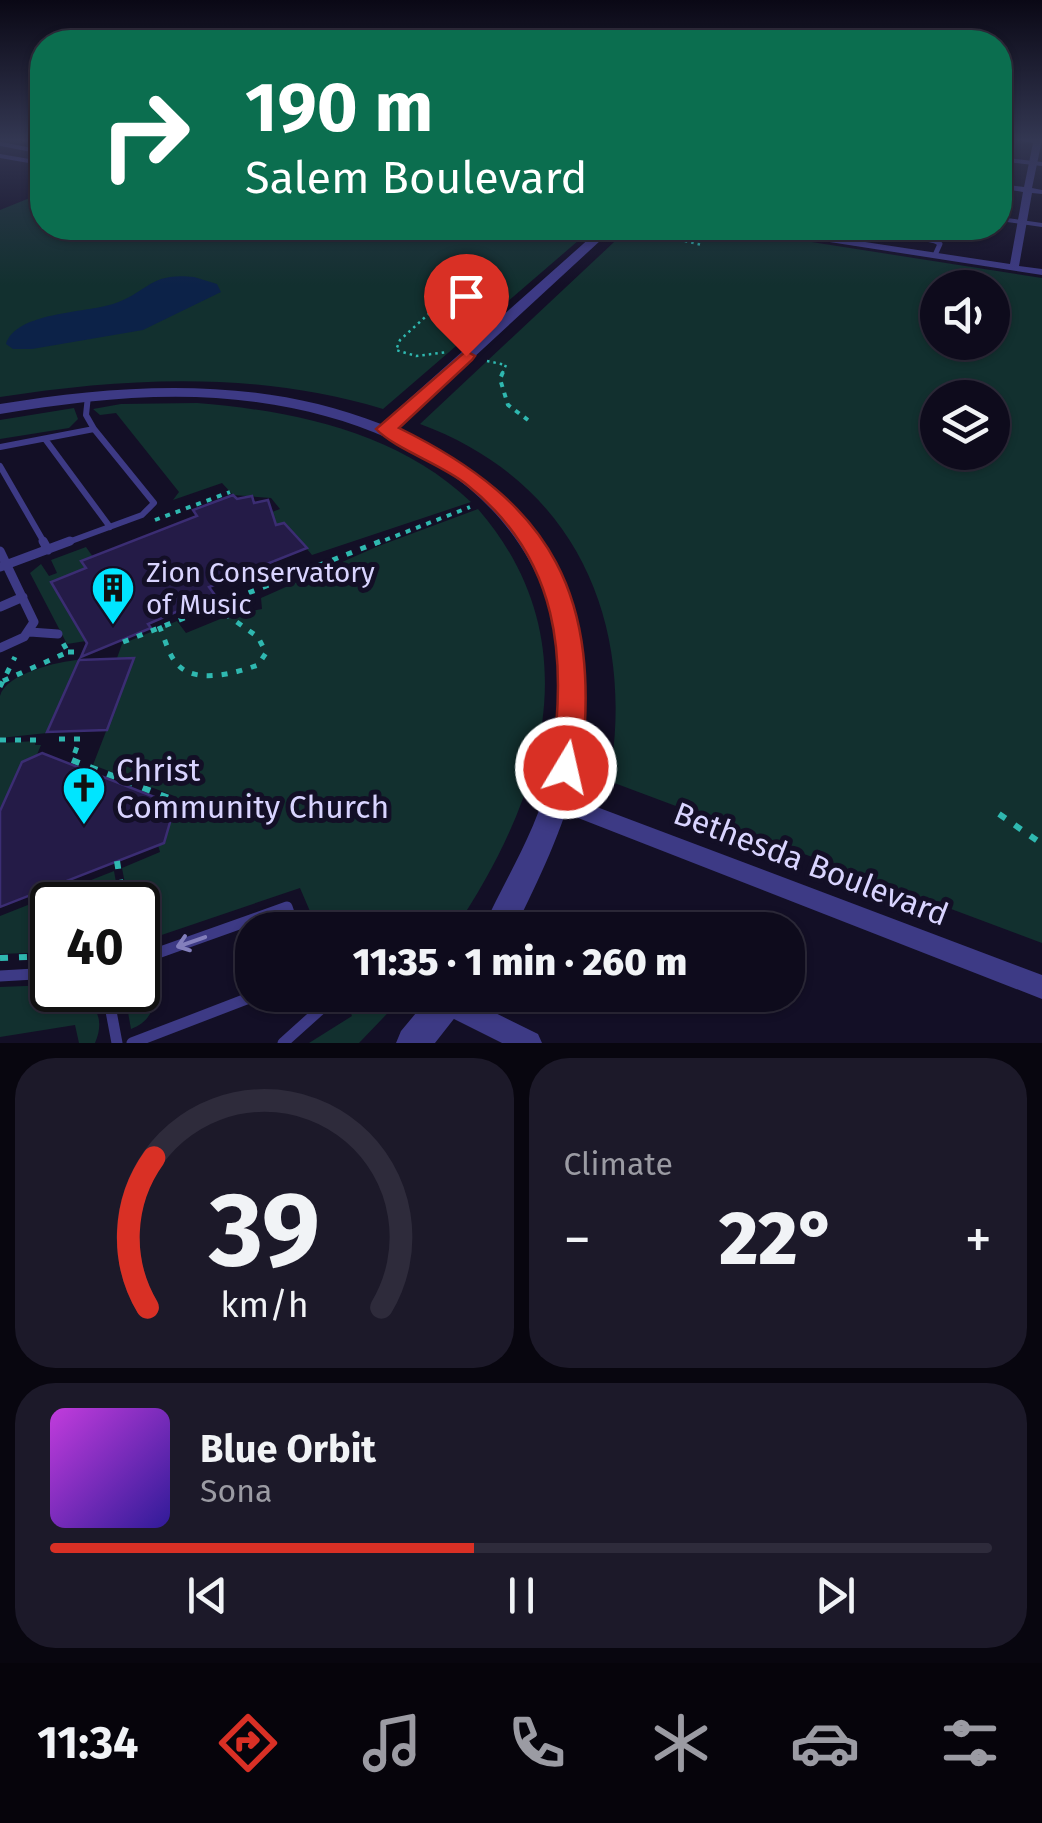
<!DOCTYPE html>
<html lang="en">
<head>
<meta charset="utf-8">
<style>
	:root { --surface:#0e0b1c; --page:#1c1929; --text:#f1f3f6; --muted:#9b9ba3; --line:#2e2b3b; --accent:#d93025 }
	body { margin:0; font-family:"Fira Sans",sans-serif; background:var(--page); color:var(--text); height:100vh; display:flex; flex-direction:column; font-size:38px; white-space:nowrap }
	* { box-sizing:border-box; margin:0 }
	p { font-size:32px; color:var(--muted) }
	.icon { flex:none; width:55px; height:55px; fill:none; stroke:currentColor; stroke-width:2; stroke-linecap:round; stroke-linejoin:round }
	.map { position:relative; height:1043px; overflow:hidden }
	.details { display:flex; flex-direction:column; gap:15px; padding:15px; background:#08060f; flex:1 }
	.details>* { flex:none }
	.top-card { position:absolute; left:30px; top:30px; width:982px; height:210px; border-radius:40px; box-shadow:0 2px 8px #0004,0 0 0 2px var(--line); background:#0b6e4f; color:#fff; overflow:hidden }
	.fabs { position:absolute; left:920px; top:270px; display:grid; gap:20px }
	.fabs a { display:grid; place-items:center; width:90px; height:90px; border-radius:50%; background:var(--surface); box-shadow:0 2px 8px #0004,0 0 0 2px var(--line); font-size:50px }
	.speed { position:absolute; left:30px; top:882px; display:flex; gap:20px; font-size:50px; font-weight:700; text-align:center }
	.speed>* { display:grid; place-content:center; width:130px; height:130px; border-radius:50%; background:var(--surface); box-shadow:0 2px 8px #0004,0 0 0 2px var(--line); line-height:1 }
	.speed .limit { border:5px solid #111; border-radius:15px; background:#fff; color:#111 }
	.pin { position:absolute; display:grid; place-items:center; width:85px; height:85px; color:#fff; margin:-102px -42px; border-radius:50% 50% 50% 0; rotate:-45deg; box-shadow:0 0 10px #0007 }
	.pin .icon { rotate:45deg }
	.me { position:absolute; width:110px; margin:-55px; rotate:9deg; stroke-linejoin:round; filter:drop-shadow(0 0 8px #0008) }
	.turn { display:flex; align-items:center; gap:35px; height:210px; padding:0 50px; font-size:45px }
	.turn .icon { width:130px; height:130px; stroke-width:2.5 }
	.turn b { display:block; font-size:70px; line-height:85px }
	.big { font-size:75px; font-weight:800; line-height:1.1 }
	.details .tile { flex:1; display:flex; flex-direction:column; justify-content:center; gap:15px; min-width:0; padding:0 35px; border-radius:40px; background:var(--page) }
	.details .dial { align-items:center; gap:0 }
	.dial svg { height:260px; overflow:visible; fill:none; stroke:var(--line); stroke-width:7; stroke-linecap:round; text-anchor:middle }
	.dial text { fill:var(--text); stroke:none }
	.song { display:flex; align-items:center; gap:30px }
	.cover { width:120px; height:120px; border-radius:15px; background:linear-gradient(135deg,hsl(290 70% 55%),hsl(250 70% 35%)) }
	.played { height:10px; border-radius:5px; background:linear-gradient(90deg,var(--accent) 45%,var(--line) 45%) }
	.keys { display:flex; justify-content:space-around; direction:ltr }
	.heat { display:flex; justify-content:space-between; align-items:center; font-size:55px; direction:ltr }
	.details .tiles { flex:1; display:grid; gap:15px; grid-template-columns:1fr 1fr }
	.tile:last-child { grid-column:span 2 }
	.trip { position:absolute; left:235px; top:912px; width:570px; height:100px; border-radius:40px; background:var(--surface); box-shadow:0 2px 8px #0004,0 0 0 2px var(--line); font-weight:800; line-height:100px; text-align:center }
	.tab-bar { display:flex; height:160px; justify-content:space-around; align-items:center; background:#06040b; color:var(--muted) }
	.tab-bar .icon { width:70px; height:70px }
	.tab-bar .on { color:var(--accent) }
	.tab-bar b { font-size:45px; color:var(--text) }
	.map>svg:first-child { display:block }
	.green { fill:#12302f; fill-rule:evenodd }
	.water { fill:#0c2248 }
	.building { fill:#241b47; stroke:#3b2d73; stroke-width:2.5 }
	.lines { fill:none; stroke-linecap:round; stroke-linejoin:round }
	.path-far3 { stroke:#2fb8b0; stroke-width:2.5; stroke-dasharray:2.5 4; stroke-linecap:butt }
	.path-far2 { stroke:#2fb8b0; stroke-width:4; stroke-dasharray:5 6; stroke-linecap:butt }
	.path-far1 { stroke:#2fb8b0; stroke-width:5; stroke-dasharray:6 9; stroke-linecap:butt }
	.path { stroke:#2fb8b0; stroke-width:6; stroke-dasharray:8 11; stroke-linecap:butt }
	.service-far4 { stroke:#3d3a85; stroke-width:4 }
	.service-far3 { stroke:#3d3a85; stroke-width:5 }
	.service-far2 { stroke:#3d3a85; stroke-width:6 }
	.service-far1 { stroke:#3d3a85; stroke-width:9 }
	.service { stroke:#3d3a85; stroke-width:11 }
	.minor { fill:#3d3a85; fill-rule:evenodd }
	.tertiary { fill:#3d3a85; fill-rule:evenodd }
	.oneway { stroke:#837fbc }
	.route { fill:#d93025; stroke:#8d1f18; stroke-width:2.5 }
	.labels { text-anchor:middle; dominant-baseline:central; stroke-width:10; stroke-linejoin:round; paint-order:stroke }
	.poi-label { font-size:28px; fill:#d9d4ff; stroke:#130f26; text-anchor:start }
	.near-poi-label { font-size:32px; fill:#d9d4ff; stroke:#130f26; text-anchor:start }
	.near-street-label { font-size:32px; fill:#d9d4ff; stroke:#130f26 }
</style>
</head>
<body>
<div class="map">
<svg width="1042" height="1043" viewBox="0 0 1042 1043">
	<rect width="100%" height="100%" fill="#130f26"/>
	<path class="green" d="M42 193V228H593L383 409C257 371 129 377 0 397V210Z
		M629 228H722L1042 278V943L609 781C637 624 577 482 420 424ZM938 288H992V342H938ZM938 398H992V452H938Z
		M197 403C295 411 397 432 471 502L312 555 285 523 276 525 272 512 280 509 271 498 233 495 222 483 173 500 179 492 116 413 100 415 93 409 121 404Z
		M74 408 78 419 69 428 0 439V420Z
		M478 509C593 642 543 798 454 930H318L300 888 138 943V905H129L122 868 160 852 158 845 164 843 177 797 93 765 134 659 117 658 122 644 177 621 186 633 230 615 262 609 261 598 376 547Z
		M86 547 93 557 82 561 86 568 51 582 86 641 67 644 30 573 41 564 49 576 57 573 51 560Z
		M79 660 47 733 0 738C0 725 0 708 0 696 5 674 59 661 79 660Z
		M36 741 35 745H41L36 757 22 762 0 809V743Z
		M114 871 120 905H52V952L0 954V916Z
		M138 972 151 975C159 998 155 1020 131 1029L124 990H138Z
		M51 985 52 990C83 990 110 1009 95 1043H79L75 1025 0 1037V987Z
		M344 995H405L359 1043H309L352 1016Z"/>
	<path class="water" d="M194 277 217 284 221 292 143 330 32 349H13L6 344C16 312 85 313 113 304 149 292 149 272 194 277Z"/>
	<path class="building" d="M233 495 237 499 252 496 254 503 268 500 276 525 284 523 307 548 209 587 220 602 182 618 178 611 148 624 151 628 81 657 87 643 51 582 86 568 81 561 197 516 193 510Z
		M134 658 107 730 47 732 79 660Z
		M42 753 175 805 164 843 0 907V811L22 762Z"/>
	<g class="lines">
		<path class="path-far3" d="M621 234 646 232 702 245
			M444 300 400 340 396 350 416 356 448 352
			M487 361 506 365 502 374"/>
		<path class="path-far2" d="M503 372 500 379 508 405 528 420
			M155 520 230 492
			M375 544 470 507"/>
		<path class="path-far1" d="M159 626C165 638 168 654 177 664 195 685 236 673 258 665L266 653 258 637 214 606
			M123 642 381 541
			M68 652H83
			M3 681 68 652 63 643
			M0 687 15 657
			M59 739H80L72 760 79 763
			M0 740H44"/>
		<path class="path" d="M72 760 174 800
			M999 814 1042 844
			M117 861 124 905
			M0 958 52 956"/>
		<path class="service-far4" d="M23 139 42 142
			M1 144 42 152
			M0 156 29 161 42 156
			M1000 159 1042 164
			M1000 219 1042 225
			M872 228 938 242"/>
		<path class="service-far3" d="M934 240 940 244 935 255"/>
		<path class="service-far2" d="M88 396 86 415 94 429
			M45 439 110 527
			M0 447 94 429 154 503 142 515 63 544
			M0 466 45 544"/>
		<path class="service-far1" d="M43 541 48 550
			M0 551 34 622 24 637 0 648
			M0 567 70 541
			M0 607 23 597
			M30 632 58 634"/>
		<path class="service" d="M138 960 287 907 295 930
			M0 976 52 973
			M107 990 117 1043
			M132 1043 257 995
			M283 1043 322 1008 317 995"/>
		<path class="minor" d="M1012 139 1042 140 1032 188 1042 190V194L1032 193 1019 266 1042 269V275L759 231 754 228H773L1010 264 1023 192 1000 188V184L1024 187 1033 143Z
			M557 792 1042 975V999L550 807 547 801 550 795Z
			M438 995H459L538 1034 542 1043H502L438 1011 435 1002Z"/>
		<path class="tertiary" d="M601 228H614L395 430C523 479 596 592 582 729 581 744 580 760 577 774 563 830 539 879 514 930H482C506 877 538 829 551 771 601 555 456 429 256 402 171 390 84 400 0 414V404C128 383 258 376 381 424Z
			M431 995H468L464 1006 435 1043H396L401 1031Z"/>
	</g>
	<defs><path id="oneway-shaft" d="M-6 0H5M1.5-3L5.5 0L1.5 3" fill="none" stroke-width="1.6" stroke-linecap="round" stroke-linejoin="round" transform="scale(2.5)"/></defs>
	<use class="oneway" href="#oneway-shaft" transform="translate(191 942) rotate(161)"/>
	<linearGradient id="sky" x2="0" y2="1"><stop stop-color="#0a0815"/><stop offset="0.49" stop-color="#333752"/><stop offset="1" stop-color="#333752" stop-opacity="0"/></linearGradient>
	<rect width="1042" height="285" fill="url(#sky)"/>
	<path class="route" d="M466 351 475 356 472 360 399 428C554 504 602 597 581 768L577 777 566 780 555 777 551 768C568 659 560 558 466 484 441 464 395 449 376 429Z"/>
	<defs>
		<g id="building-pin" transform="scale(2.25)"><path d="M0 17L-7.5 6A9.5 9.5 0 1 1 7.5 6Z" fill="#00e5ff" stroke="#130f26"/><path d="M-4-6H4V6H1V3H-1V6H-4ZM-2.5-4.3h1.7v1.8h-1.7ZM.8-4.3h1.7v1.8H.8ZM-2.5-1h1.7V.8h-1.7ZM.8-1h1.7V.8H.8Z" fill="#111"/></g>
		<g id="church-pin" transform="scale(2.25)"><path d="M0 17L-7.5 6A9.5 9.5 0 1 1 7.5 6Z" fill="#00e5ff" stroke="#130f26"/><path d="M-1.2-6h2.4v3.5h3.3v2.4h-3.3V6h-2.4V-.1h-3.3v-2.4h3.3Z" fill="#111"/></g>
	</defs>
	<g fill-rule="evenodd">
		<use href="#building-pin" x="113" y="588"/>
		<use href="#church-pin" x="84" y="788"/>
	</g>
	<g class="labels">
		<g class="poi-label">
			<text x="146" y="572">Zion Conservatory<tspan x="146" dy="32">of Music</tspan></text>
		</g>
		<g class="near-poi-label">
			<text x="116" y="770">Christ<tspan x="116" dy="37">Community Church</tspan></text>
		</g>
		<g class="near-street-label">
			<text transform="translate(811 864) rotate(21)">Bethesda Boulevard</text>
		</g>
	</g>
</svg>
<div class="fabs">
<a><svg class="icon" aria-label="sound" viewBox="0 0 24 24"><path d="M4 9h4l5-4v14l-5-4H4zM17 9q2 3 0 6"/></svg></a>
<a><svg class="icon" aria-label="layers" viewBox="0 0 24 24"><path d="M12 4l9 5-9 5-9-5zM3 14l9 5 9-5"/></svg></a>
</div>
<div class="speed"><div class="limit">40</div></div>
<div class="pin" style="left:466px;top:356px;background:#d93025"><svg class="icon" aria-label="arrive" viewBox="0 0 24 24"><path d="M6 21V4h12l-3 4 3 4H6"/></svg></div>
<svg class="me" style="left:566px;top:768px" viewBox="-20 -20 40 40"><circle r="17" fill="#d93025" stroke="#fff" stroke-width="3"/><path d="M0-11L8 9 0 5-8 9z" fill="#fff"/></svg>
<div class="trip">11:35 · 1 min · 260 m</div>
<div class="top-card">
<div class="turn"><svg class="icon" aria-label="right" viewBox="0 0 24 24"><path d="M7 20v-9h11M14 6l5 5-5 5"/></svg><div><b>190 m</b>Salem Boulevard</div></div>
</div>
</div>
<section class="details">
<div class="tiles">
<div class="tile dial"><svg viewBox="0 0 100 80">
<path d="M14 69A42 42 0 1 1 86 69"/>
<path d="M14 69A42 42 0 0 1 16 23" stroke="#d93025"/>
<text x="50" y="56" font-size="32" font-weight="700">39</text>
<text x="50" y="72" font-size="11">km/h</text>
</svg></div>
<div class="tile"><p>Climate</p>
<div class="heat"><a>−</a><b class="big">22°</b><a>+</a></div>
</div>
<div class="tile">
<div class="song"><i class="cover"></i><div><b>Blue Orbit</b><p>Sona</p></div></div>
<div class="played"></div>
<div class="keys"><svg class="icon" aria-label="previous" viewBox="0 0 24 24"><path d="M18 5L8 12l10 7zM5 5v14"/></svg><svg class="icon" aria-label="pause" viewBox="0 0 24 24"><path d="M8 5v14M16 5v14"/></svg><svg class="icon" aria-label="next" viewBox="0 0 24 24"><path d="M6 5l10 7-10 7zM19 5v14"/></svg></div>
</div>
</div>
</section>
<nav class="tab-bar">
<b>11:34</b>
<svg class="icon on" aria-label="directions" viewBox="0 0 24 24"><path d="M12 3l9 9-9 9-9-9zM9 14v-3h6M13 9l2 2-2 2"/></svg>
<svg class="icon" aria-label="music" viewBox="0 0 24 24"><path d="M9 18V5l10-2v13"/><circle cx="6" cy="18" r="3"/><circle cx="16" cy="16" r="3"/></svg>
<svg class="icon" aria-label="phone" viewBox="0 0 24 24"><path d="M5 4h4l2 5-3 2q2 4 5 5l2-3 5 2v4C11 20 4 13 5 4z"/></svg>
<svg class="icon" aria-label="climate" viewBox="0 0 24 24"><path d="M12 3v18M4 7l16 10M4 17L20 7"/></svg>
<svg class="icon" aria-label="car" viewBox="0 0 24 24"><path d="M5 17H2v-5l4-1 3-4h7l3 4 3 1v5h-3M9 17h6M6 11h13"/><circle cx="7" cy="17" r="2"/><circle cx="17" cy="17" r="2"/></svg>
<svg class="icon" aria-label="filters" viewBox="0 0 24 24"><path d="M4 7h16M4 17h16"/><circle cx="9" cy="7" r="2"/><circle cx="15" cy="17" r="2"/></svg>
</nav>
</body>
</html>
